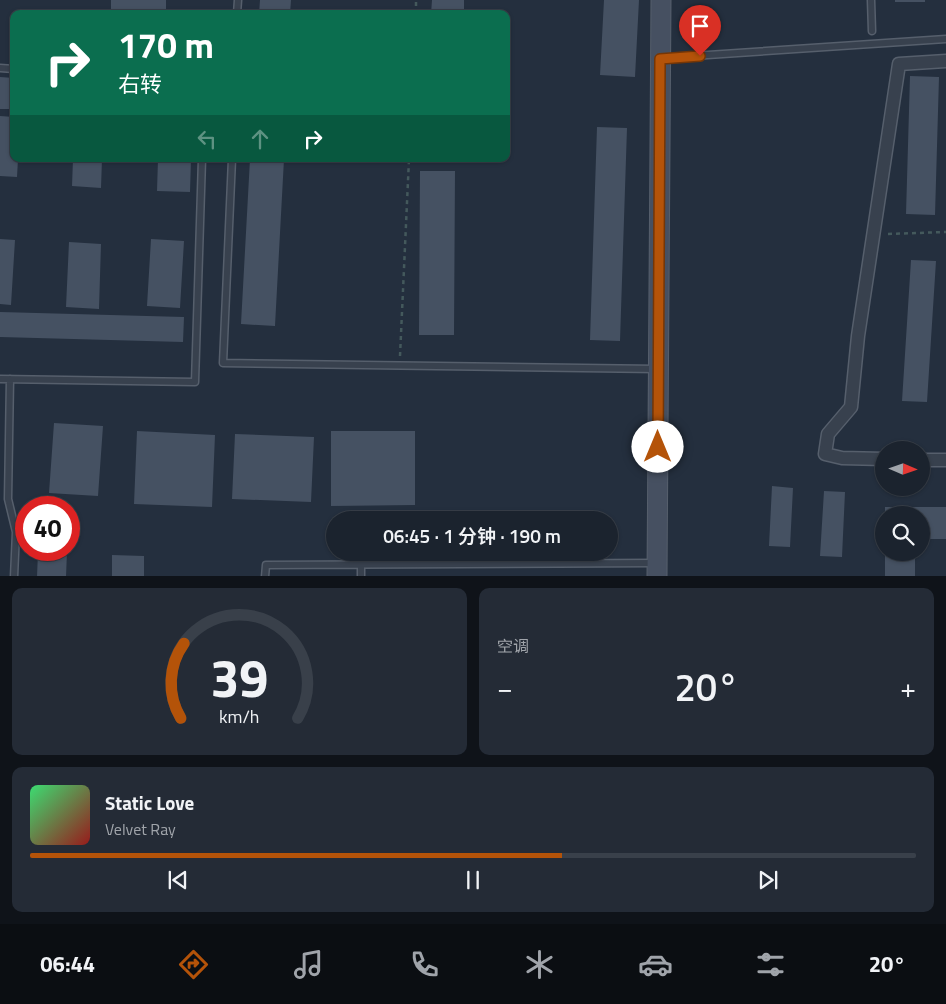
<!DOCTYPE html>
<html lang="zh">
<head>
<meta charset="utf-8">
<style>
	:root { --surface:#1b232e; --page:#242b36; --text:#f1f3f6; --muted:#a0a4aa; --line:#39404a; --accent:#b45309 }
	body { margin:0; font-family:"Titillium Web","Noto Sans SC",sans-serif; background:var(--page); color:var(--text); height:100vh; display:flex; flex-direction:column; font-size:19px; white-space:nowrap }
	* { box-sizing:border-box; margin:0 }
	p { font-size:16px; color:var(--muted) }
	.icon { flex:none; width:28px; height:28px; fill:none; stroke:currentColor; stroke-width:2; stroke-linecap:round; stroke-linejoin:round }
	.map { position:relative; height:576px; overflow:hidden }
	.panel { display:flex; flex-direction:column; gap:12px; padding:12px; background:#0f1319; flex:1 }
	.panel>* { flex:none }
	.top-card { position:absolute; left:10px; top:10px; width:500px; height:152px; border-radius:10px; box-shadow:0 1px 4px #0004,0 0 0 1px var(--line); background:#0b6e4f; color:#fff; overflow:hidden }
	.needle { width:32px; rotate:92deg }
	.controls { position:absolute; left:875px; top:441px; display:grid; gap:10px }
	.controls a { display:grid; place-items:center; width:55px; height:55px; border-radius:50%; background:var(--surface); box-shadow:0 1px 4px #0004,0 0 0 1px var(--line); font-size:25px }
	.speed { position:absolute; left:15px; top:496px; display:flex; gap:10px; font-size:25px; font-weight:700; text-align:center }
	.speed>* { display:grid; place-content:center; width:65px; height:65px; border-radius:50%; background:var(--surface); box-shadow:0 1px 4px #0004,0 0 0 1px var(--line); line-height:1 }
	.speed .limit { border:8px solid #d22; background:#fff; color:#111 }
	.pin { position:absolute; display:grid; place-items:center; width:42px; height:42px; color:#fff; margin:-51px -21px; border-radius:50% 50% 50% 0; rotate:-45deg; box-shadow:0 0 5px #0007 }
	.pin .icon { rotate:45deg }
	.me { position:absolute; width:55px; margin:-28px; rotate:0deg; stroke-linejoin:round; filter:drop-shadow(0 0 4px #0008) }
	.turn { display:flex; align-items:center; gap:18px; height:105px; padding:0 25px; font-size:22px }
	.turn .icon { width:65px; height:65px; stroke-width:2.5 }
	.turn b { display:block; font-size:35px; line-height:42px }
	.lanes { display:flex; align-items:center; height:48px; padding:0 25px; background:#0003; justify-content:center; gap:25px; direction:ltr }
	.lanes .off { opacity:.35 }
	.big { font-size:38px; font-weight:600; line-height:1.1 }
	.panel .tile { flex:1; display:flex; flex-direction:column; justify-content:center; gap:8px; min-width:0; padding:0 18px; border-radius:10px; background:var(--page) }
	.panel .dial { align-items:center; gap:0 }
	.dial svg { height:130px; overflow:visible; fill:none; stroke:var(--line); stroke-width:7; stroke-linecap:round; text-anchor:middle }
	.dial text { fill:var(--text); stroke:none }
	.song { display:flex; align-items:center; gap:15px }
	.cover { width:60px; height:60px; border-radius:8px; background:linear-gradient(135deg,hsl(140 70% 55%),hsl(0 70% 35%)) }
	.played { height:5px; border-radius:2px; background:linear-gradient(90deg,var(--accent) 60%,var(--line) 60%) }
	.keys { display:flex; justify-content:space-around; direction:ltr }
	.heat { display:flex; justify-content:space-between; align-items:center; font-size:28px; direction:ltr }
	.panel .tiles { flex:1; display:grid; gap:12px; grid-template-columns:1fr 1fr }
	.tile:last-child { grid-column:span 2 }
	.trip { position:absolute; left:326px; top:511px; width:292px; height:50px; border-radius:25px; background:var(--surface); box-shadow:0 1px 4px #0004,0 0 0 1px var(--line); font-weight:600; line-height:50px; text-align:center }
	.tab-bar { display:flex; height:80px; justify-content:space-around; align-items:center; background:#0b0e12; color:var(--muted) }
	.tab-bar .icon { width:35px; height:35px }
	.tab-bar .active { color:var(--accent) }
	.tab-bar b { font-size:22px; color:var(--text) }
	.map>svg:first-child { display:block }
	.building { fill:#455162 }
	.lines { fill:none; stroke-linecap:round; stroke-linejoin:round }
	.lane-casing { stroke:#565f6c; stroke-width:9 }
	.street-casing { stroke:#565f6c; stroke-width:15 }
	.secondary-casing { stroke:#565f6c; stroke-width:21 }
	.path { stroke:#44595c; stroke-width:2.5; stroke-dasharray:4 4; stroke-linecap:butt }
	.lane { stroke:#38414e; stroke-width:6 }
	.street { stroke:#38414e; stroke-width:12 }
	.secondary { stroke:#465061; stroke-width:19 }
	.route-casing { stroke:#753606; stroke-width:12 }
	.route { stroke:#b45309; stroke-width:9 }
</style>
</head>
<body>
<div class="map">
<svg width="946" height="577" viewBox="0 0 946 577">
	<rect width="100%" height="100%" fill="#242f3e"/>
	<path class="building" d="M111 0H166V14H111Z
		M260 0H291L290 14H259Z
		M432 0H464V14H431Z
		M604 0H639L635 77 600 75Z
		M895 0H925V2H895Z
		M910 76 939 77 935 215 906 214Z
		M0 77 14 78V109H0Z
		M0 116 14 117V159H18L17 177 0 176Z
		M597 127 627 128 620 341 590 340Z
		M73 159H102L101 188 72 186Z
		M158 159H191L190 192 157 191Z
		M250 159H284L275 326 241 324Z
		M420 171H455L454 335H419Z
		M0 239 15 240 11 305 0 304Z
		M151 239 184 241 180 308 147 306Z
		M69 242 101 244 99 309 66 307Z
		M911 260 936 261 927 402 902 401Z
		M0 312 184 317 183 342 0 337Z
		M54 423 103 426 98 496 49 493Z
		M137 431 215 435 212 507 134 504Z
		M331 431H415V505L331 506Z
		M235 434 314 437 311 502 232 499Z
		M772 486 793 488 790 547 769 546Z
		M824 491 845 492 842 557 820 556Z
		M885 507H946V539H921V515H885Z
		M38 552H67L66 577H37Z
		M885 552H915V577H885Z
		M112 555 144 556V577H112Z"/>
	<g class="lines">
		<g class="lane-casing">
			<path id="lane" d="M871 0 872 31
				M237 14 238 0
				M663 58 946 39
				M0 68 14 69
				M232 159 223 363 657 369
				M0 379 195 382 202 159
				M10 379 8 499 16 532 14 577
				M265 577 266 565 656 563
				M361 577V565"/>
		</g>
		<g class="street-casing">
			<path id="street" d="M884 459 842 458 825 454 828 434 851 407 858 336 899 64 946 61
				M921 460H946"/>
		</g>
		<g class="secondary-casing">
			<path id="secondary" d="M657 577 661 0"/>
		</g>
		<path class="path" d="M416 14V0
			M888 234 946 232
			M400 356 409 159"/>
		<use href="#lane" class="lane"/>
		<use href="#street" class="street"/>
		<use href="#secondary" class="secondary"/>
	</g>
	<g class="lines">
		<g class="route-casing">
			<path id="route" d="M658 447 660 59 700 56"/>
		</g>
		<use href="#route" class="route"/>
	</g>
</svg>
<div class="controls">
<a><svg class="needle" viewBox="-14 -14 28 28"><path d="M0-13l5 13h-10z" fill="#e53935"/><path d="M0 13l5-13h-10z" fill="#a0a4aa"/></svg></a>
<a><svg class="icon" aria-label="search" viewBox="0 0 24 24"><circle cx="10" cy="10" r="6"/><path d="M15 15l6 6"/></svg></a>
</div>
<div class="speed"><div class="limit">40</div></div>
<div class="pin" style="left:700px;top:56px;background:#d93025"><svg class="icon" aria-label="arrive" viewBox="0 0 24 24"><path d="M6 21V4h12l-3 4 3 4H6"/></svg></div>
<svg class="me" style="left:658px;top:447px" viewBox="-20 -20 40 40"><circle r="19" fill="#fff"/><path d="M0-13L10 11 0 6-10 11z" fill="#b45309"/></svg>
<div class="trip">06:45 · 1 分钟 · 190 m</div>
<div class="top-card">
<div class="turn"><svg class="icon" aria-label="right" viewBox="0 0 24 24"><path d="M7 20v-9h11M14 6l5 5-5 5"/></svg><div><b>170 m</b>右转</div></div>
<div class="lanes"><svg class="icon off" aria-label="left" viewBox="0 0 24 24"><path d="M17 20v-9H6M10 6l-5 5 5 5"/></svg><svg class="icon off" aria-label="ahead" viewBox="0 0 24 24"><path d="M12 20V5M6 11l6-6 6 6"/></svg><svg class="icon" aria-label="right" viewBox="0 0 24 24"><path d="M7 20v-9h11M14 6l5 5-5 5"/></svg></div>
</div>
</div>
<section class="panel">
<div class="tiles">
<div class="tile dial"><svg viewBox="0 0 100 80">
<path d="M14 69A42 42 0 1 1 86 69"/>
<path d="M14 69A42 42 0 0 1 16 23" stroke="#b45309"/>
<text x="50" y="56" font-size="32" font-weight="700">39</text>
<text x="50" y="72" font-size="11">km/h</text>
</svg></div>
<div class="tile"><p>空调</p>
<div class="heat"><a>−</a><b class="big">20°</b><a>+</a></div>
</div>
<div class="tile">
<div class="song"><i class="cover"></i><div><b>Static Love</b><p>Velvet Ray</p></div></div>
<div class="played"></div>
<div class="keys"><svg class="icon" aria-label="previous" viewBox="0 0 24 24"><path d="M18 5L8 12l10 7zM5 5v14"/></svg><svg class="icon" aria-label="pause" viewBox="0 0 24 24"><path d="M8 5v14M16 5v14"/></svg><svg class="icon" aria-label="next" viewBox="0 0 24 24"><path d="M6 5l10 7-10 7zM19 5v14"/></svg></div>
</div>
</div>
</section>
<nav class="tab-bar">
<b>06:44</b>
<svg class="icon active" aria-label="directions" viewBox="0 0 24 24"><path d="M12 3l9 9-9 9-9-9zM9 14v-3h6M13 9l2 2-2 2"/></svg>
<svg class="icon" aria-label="music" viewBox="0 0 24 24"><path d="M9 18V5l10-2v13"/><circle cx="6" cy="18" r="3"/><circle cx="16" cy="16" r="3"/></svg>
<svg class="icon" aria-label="phone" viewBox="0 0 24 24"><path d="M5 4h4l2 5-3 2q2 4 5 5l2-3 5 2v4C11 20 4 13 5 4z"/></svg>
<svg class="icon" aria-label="climate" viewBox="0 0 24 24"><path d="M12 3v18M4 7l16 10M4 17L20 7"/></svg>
<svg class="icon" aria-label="car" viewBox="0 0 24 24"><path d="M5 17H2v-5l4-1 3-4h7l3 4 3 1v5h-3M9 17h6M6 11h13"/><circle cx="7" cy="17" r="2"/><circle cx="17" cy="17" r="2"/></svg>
<svg class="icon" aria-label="filters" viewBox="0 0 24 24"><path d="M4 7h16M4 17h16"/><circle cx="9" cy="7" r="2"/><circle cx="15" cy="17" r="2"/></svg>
<b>20°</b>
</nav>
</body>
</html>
